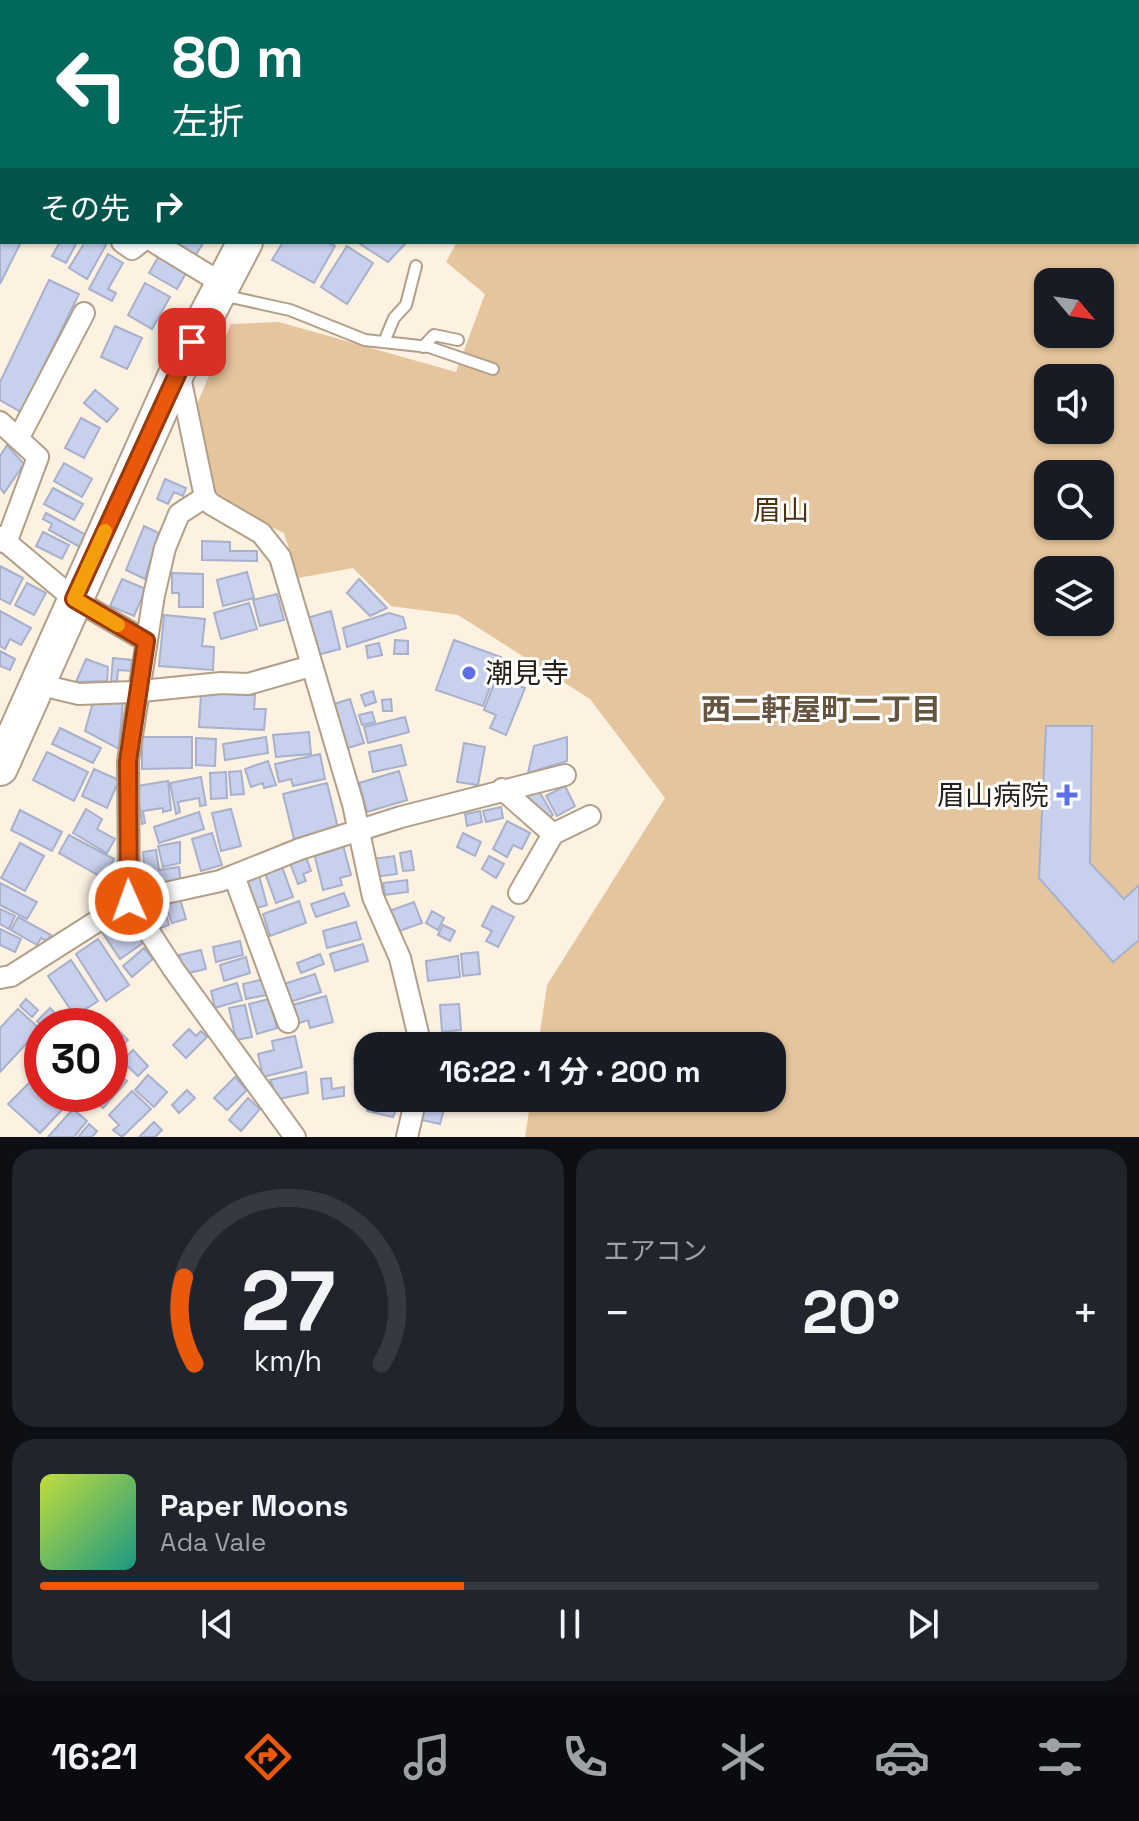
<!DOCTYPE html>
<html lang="ja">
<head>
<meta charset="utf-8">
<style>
	:root { --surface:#171b24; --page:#20242c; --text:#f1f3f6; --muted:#9ea1a6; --line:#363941; --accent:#ea580c }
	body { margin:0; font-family:"Space Grotesk","Noto Sans JP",sans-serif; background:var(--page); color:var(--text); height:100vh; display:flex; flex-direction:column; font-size:30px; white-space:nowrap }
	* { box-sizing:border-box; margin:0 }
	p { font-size:26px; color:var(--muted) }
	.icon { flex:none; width:44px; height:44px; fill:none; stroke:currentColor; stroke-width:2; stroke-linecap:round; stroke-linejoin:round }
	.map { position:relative; height:1137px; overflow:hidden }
	.panel { display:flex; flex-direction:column; gap:12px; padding:12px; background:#0d0f14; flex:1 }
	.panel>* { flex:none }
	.top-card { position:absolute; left:0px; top:0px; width:1140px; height:244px; box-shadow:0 2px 6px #0004; background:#00695c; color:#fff; overflow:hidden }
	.needle { width:52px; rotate:119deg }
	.fabs { position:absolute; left:1034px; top:268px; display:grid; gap:16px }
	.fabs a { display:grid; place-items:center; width:80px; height:80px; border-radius:16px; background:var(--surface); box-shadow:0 2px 6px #0004; font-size:40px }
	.speed { position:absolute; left:24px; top:1008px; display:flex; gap:16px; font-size:40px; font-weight:700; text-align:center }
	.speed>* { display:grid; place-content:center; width:104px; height:104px; border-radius:50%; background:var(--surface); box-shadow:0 2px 6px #0004; line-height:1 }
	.speed .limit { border:12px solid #d22; background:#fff; color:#111 }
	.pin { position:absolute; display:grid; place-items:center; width:68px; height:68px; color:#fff; margin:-34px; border-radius:16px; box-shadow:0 4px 12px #0006 }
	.me { position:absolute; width:88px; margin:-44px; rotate:358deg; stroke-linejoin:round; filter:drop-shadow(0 0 6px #0008) }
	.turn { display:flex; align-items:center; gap:28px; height:168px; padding:0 40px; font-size:36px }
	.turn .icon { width:104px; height:104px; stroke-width:2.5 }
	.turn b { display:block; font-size:56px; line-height:68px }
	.then { display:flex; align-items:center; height:76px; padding:0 40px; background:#0003; gap:16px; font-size:30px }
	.big { font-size:60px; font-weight:700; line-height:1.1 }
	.panel .widget { flex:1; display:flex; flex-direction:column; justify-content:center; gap:12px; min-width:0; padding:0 28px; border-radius:24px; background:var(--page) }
	.panel .dial { align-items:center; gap:0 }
	.dial svg { height:208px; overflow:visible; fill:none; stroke:var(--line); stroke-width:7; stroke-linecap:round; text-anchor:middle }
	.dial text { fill:var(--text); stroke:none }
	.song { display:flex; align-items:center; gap:24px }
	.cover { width:96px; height:96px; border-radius:12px; background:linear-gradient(135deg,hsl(70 70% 55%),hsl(170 70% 35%)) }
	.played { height:8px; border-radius:4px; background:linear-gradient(90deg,var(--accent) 40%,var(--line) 40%) }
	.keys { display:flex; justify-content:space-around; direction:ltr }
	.heat { display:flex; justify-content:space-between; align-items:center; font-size:44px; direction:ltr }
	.panel .tiles { flex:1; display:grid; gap:12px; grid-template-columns:1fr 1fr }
	.widget:last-child { grid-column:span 2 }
	.trip { position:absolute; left:354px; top:1032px; width:432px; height:80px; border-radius:24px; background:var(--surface); box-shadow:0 2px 6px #0004; font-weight:700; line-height:80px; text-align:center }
	.menu { display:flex; height:128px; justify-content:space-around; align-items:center; background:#090b0e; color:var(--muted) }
	.menu .icon { width:56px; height:56px }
	.menu .selected { color:var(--accent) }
	.menu b { font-size:36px; color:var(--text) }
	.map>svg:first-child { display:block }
	.built { fill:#fce3c3 }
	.green { fill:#e5c59d; fill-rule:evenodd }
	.building { fill:#c7d0ec; stroke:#a8b0cb; stroke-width:2 }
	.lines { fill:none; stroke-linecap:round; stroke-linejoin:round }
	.service-casing { stroke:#b29f88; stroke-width:14 }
	.minor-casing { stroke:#b29f88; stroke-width:24 }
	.trunk-casing { stroke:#b29f88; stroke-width:38 }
	.service { stroke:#fff; stroke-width:10 }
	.minor { stroke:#fff; stroke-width:20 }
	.trunk { stroke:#fff; stroke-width:34 }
	.route-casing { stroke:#983908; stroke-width:20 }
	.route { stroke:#ea580c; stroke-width:14 }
	.slow { stroke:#f59e0b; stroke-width:14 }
	.poi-dot { fill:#5c6fe6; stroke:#fff; stroke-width:3 }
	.labels { text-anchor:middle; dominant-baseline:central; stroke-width:6; stroke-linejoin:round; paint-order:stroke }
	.park-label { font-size:28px; fill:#4c3413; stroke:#fff }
	.poi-label { font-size:28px; fill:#282017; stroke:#fff; text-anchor:start }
	.neighbourhood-label { font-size:30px; font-weight:bold; fill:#65543f; stroke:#fff }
</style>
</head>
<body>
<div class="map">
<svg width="1139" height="1137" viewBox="0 0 1139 1137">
	<rect width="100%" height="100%" fill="#fdf1e2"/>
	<path class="built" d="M0 0H303L304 2H2V128Z"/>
	<path class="green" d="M693 0H1139V1137H525L531 1098H772V1046H538L547 985 665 798 590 699 458 615 391 606 353 568 298 578 284 533 215 501 194 411 231 324 279 322 456 372 485 294 446 262 457 242H1138V2H684ZM1048 282H1100V334H1048ZM1048 378H1100V430H1048ZM1048 474H1100V526H1048ZM1048 570H1100V622H1048Z"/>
	<path class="building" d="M0 0H100L2 2V17Z
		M513 0H575L573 2Z
		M0 229 2 242H21L0 284Z
		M60 242H77L66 263 52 256Z
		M85 242H100L106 245 87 279 69 268Z
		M172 242H204L195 256Z
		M283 242H327L335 246 314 283 272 260Z
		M357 242H407L388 262Z
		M347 246 373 263 347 304 321 287Z
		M108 254 123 263 108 289 116 293 112 301 89 289Z
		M159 256 186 273 177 289 149 273Z
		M49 280 79 294 21 412 0 400V382Z
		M145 283 170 297 152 329 128 315Z
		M115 326 142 338 127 369 101 357Z
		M95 390 118 409 107 422 84 403Z
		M81 418 100 428 84 458 65 448Z
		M7 445 24 464 4 493 0 488V456Z
		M64 463 92 479 82 497 54 481Z
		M165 479 186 488 183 496 174 492 168 504 157 499Z
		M53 488 83 504 74 520 44 504Z
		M46 513 97 541 91 553 49 530 52 524 43 519Z
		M144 526 159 533 145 579 126 570Z
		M43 532 69 545 62 559 36 546Z
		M202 541 230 542V551H257V561L202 560Z
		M0 566 23 578 10 604 0 599Z
		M247 572 254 598 223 606 217 580Z
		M172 573 203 574V607H179V593H172Z
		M122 579 146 589 134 616 110 606Z
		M359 579 387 608 370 616 347 593Z
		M27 583 46 593 34 615 15 605Z
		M277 594 284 620 260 626 253 600Z
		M249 603 257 629 221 639 214 613Z
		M0 611 31 628 21 645 10 639 5 649 0 646Z
		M331 611 340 649 317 655 307 618Z
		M389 613 403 617 406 628 347 647 343 628Z
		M164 615 205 619 202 646 214 647 213 670 159 666Z
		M395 640 408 641V654H394Z
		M454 640 501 657 483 706 436 690Z
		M379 643 382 655 368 658 366 646Z
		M0 651 15 659 10 670 0 666Z
		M113 658 132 660 131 671 118 670 117 682 111 681Z
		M86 659 108 667 107 681 76 682Z
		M497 676 525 688 506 735 490 728 496 715 484 710Z
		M373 691 376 702 365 706 361 695Z
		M201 693 255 695 254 709H266L264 730 199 727Z
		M123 699 119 749 85 731 93 702Z
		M350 699 364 743 348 748 334 704Z
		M391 699 392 711H383L382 700Z
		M372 712 375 722 362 725 359 715Z
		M405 717 409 732 368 743 364 727Z
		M1046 726H1092L1090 863 1124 899 1139 885V940L1113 962 1039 878Z
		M60 728 101 748 93 763 52 744Z
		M309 732 311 754 276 757 273 735Z
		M142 737H192V768L142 769Z
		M266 737 268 753 225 760 223 744Z
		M567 737V761L528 773 534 746Z
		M196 738 216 739 215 766 196 765Z
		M464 743 485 747 478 785 457 782Z
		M401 745 406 765 373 772 369 752Z
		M47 752 88 772 74 801 33 780Z
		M320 754 325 779 293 786 291 779 279 782 275 764Z
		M268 761 276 785 264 788 263 783 251 787 245 769Z
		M94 769 119 780 107 808 82 796Z
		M241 771 244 794 231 795 229 772Z
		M399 771 407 800 367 812 359 783Z
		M226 772 227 798 211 799 210 773Z
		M201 777 206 805 200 806 199 798 178 802 180 812 176 814 170 783Z
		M168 781 171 810 163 812V808L143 811 145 823 142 824 137 786Z
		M327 783 338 828 294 839 283 794Z
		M565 786 575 806 557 816 546 796Z
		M537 788 553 815 545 820 527 797Z
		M501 807 503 818 486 822 483 811Z
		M86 809 102 819 97 829 115 839 107 853 73 833Z
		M231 809 241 846 221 851 212 813Z
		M20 810 62 832 52 851 11 830Z
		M480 811 482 822 467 826 465 814Z
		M199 812 204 829 159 843 154 827Z
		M507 821 530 833 522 849 513 845 507 857 493 849Z
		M212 833 222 865 201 871 192 839Z
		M463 833 481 842 475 856 457 847Z
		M69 835 114 859 103 878 59 853Z
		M180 842V863L163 867 158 846Z
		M20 843 44 856 25 891 1 878Z
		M343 845 351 875 340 878 342 885 323 890 314 853Z
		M156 850 159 870 179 867 181 882 146 886 143 852Z
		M411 851 414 870 403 871 400 853Z
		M394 856 397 874 375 877 372 859Z
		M489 856 504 864 496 878 482 869Z
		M306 857 311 871 303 874 306 881 298 884 290 863Z
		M282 867 293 897 276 903 265 873Z
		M258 872 267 905 253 909 244 876Z
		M407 880 408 892 385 895 383 883Z
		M0 883 37 902 27 919 0 905Z
		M344 893 349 906 316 917 311 904Z
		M180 899 186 919 172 923 165 904Z
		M299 901 306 923 270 936 263 914Z
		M414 902 422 923 397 932 389 911Z
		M163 905 169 925 153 931 146 912Z
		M492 906 514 917 498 947 486 941 492 931 482 926Z
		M0 909 15 916 9 929 0 924Z
		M432 911 444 918 438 930 426 923Z
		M125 916 143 943 120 959 102 932Z
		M18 917 51 935 47 941 41 938 37 945 11 930Z
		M356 922 361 939 327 948 323 931Z
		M443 925 455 931 450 941 438 935Z
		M0 929 21 939 15 952 0 945Z
		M98 939 129 985 106 1001 76 954Z
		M240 941 243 955 216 962 213 947Z
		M363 944 368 961 335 971 330 954Z
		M144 948 153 959 132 977 123 966Z
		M201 950 206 969 184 974 179 955Z
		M478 952 480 974 463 976 461 954Z
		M320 954 324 964 301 973 297 963Z
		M458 956 460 977 428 981 426 961Z
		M246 957 250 973 224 981 220 965Z
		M71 960 98 1001 75 1016 48 976Z
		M315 974 321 992 290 1002 284 984Z
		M264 979 267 995 246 999 243 984Z
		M237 983 242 1000 215 1008 211 991Z
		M326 996 333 1022 310 1028 308 1020 297 1024 292 1005Z
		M26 999 38 1010 32 1017 20 1006Z
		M269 999 277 1028 257 1034 249 1004Z
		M459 1004 461 1030 442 1032 440 1005Z
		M245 1005 252 1037 236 1040 229 1008Z
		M50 1008 68 1026H42L37 1021Z
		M18 1009 40 1029 0 1072V1028Z
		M109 1021 128 1040 111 1056 110 1026H104Z
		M189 1029 196 1036 201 1031 207 1037 186 1058 173 1045Z
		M295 1036 302 1067 263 1077 258 1054 274 1050 272 1041Z
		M133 1050 148 1066 138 1076 122 1061Z
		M368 1057V1093L355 1094 354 1058Z
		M42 1070V1094H77L40 1133 8 1104Z
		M117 1072 127 1081 103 1108 93 1099 97 1094H110V1080Z
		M306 1072 308 1093 278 1099 270 1080Z
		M148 1075 167 1092 154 1107 135 1090Z
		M235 1077 247 1090 227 1110 214 1098Z
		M331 1078 332 1089 344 1087V1096L323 1099 321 1079Z
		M187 1090 195 1098 179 1113 172 1105Z
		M132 1091 151 1109 122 1137 113 1130 119 1125 109 1115Z
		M368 1097V1098H401L393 1117 367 1111Z
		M248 1098 260 1109 241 1131 229 1120Z
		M423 1098H447L440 1124 418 1119Z
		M73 1109 87 1121 74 1137H48Z
		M154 1122 162 1130 155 1137H139Z
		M89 1124 97 1131 92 1137H78Z"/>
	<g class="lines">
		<g class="service-casing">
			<path id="service" d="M278 0 280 2
				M222 295 290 310 365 340 429 347 493 369
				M384 342 394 318 406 305 416 266
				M423 347 434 335 458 340"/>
		</g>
		<g class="minor-casing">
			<path id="minor" d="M209 2 210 0
				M0 130 2 131
				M0 167 2 168
				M122 242 132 249 141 242
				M154 242 223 284
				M179 372 205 497 211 504 261 533 280 557 353 804 373 897 400 958 421 1046
				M0 422 38 457 6 543
				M18 439 84 313
				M0 537 74 599 146 641
				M37 684 79 694 132 692 221 683 248 684 311 666
				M502 789 553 834 519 893
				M553 834 590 816
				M234 876 288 1022
				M0 978 11 976 129 901 128 761 154 595 165 548 179 514 205 497
				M295 1137 174 970 129 901 220 881 300 849 401 817 565 775
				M407 1137 416 1098"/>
		</g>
		<g class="trunk-casing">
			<path id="trunk" d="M448 2 450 0
				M0 768 179 368 245 242"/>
		</g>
		<use href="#service" class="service"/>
		<use href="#minor" class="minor"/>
		<use href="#trunk" class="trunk"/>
	</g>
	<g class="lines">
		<g class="route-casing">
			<path id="route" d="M129 901 128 761 146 641 74 599 192 342"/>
		</g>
		<use href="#route" class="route"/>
		<path class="slow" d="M105 531 74 599 118 625"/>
	</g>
	<g class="poi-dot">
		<circle cx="469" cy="673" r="8"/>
		<path d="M1063 783h8v8h8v8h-8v8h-8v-8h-8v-8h8z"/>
	</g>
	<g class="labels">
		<g class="park-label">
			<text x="781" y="510">眉山</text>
		</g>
		<g class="poi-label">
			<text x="485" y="673">潮見寺</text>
			<text x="1049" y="795" text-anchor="end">眉山病院</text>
		</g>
		<g class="neighbourhood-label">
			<text x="821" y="709">西二軒屋町二丁目</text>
		</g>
	</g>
</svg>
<div class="fabs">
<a><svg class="needle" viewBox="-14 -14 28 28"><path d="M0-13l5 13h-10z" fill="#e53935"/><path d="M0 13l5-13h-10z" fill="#9ea1a6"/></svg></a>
<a><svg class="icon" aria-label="sound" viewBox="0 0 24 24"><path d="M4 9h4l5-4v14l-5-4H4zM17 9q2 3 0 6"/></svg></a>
<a><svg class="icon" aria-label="search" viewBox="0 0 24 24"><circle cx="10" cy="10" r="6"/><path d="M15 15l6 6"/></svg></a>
<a><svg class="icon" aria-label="layers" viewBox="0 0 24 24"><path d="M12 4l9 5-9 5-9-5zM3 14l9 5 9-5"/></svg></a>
</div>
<div class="speed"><div class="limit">30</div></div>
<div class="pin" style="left:192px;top:342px;background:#d93025"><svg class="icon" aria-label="arrive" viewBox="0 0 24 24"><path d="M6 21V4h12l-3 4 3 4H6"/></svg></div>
<svg class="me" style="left:129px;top:901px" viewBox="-20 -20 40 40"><circle r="17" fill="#ea580c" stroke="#fff" stroke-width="3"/><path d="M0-11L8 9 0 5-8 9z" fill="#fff"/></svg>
<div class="trip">16:22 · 1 分 · 200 m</div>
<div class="top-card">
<div class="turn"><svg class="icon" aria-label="left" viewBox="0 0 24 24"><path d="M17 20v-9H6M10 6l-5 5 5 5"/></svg><div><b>80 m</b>左折</div></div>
<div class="then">その先<svg class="icon" aria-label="right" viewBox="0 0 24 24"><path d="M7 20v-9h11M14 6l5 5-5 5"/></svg></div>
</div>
</div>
<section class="panel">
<div class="tiles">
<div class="widget dial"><svg viewBox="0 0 100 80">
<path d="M14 69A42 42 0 1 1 86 69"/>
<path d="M14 69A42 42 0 0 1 10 36" stroke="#ea580c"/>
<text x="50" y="56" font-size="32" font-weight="700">27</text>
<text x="50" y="72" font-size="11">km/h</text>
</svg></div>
<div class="widget"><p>エアコン</p>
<div class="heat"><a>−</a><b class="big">20°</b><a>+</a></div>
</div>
<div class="widget">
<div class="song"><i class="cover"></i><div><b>Paper Moons</b><p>Ada Vale</p></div></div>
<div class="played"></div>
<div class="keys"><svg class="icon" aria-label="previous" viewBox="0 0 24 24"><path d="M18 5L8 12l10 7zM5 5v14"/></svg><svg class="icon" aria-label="pause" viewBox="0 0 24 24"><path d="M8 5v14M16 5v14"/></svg><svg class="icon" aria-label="next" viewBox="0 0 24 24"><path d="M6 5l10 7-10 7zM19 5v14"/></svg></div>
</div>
</div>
</section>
<nav class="menu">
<b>16:21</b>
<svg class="icon selected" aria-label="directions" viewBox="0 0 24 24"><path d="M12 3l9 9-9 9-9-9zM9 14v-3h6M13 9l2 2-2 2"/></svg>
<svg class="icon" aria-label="music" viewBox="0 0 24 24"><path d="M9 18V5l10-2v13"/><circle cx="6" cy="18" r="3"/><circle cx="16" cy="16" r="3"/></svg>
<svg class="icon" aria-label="phone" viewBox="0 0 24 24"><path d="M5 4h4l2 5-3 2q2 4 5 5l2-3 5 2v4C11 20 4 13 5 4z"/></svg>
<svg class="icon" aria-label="climate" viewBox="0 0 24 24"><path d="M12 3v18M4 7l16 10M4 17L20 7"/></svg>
<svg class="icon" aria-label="car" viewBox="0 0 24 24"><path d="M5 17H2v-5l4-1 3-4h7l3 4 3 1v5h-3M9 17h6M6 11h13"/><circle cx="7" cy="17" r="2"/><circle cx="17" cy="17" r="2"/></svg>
<svg class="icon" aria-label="filters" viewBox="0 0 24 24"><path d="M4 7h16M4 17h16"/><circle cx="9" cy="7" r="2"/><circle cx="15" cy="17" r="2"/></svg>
</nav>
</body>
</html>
